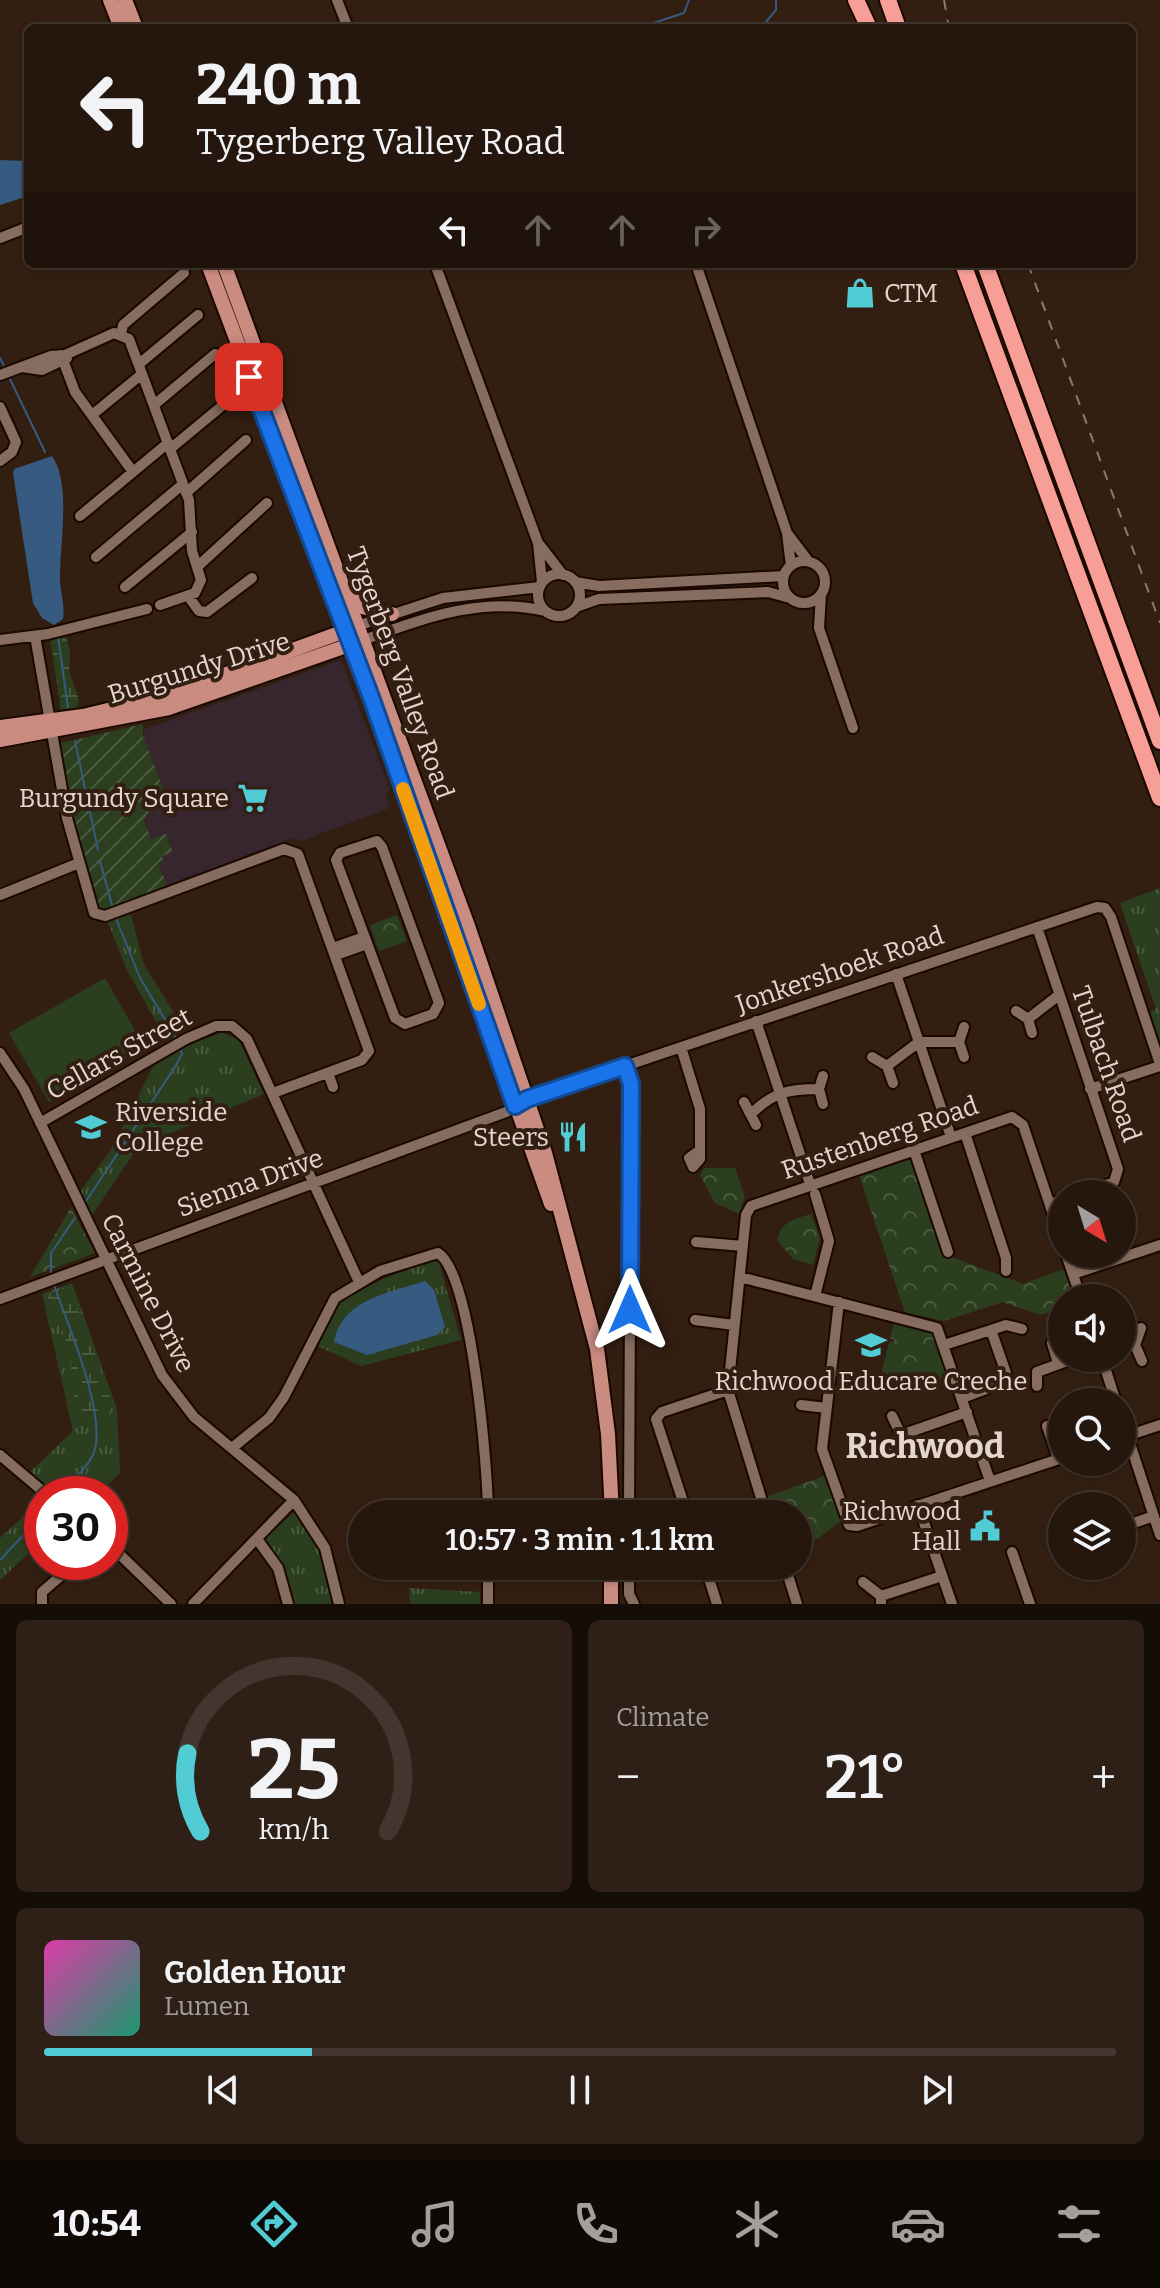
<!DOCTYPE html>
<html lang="en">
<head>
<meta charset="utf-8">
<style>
	:root { --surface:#26170e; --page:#2e2017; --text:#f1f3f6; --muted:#a49f9e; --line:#42362e; --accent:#51ccd5 }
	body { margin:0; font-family:Bitter,serif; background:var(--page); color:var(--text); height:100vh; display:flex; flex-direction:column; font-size:30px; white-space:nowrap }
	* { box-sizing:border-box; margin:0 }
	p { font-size:26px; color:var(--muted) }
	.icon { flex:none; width:44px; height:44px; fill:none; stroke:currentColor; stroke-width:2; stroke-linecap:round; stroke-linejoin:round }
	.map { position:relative; height:1604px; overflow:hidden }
	.details { display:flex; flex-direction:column; gap:16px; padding:16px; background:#150d08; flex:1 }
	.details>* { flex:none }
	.hud { position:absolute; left:24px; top:24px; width:1112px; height:244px; border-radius:12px; box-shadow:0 2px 6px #0004,0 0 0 2px var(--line); background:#26170e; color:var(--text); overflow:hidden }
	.needle { width:52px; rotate:142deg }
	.tools { position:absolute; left:1048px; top:1180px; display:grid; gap:16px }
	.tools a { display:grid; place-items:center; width:88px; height:88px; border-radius:50%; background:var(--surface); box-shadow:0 2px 6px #0004,0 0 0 2px var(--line); font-size:40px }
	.speed { position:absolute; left:24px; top:1476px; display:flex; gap:16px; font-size:40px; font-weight:700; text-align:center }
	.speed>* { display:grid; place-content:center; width:104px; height:104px; border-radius:50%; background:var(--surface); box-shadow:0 2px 6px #0004,0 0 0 2px var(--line); line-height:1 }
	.speed .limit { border:12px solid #d22; background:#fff; color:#111 }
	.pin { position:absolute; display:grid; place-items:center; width:68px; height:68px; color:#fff; margin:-34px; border-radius:16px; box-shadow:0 4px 12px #0006 }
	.me { position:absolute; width:88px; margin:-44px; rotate:0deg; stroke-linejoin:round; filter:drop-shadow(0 0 6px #0008) }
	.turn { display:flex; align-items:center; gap:28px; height:168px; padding:0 40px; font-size:36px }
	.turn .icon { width:104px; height:104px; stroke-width:2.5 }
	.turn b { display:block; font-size:56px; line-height:68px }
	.lanes { display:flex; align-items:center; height:76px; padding:0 40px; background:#0003; justify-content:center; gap:40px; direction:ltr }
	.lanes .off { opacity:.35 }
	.big { font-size:60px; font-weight:600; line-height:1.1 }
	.details .widget { flex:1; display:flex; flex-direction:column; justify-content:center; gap:12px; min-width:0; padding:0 28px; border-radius:12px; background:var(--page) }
	.details .dial { align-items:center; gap:0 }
	.dial svg { height:208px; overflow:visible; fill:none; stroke:var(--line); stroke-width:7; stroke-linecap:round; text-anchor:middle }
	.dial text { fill:var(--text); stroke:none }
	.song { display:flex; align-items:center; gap:24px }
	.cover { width:96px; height:96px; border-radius:12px; background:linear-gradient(135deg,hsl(320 70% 55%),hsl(160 70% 35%)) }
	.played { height:8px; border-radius:4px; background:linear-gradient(90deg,var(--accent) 25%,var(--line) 25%) }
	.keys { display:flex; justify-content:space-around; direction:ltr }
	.heat { display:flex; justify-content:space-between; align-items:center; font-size:44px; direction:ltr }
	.details .tiles { flex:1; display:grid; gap:16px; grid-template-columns:1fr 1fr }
	.widget:last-child { grid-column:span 2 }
	.trip { position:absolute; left:348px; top:1500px; width:464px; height:80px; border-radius:40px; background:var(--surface); box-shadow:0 2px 6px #0004,0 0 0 2px var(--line); font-weight:600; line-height:80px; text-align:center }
	.tab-bar { display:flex; height:128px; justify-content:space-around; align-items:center; background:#0f0906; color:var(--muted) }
	.tab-bar .icon { width:56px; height:56px }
	.tab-bar .on { color:var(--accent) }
	.tab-bar b { font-size:36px; color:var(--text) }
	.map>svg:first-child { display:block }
	.commercial { fill:#37262e }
	.grass { fill:url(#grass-tufts) }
	.wetland { fill:url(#wetland-marsh) }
	.park { fill:url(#park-crowns) }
	.garden { fill:url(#garden-furrows) }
	.pitch { fill:#2b3f1f }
	.water { fill:#365a80 }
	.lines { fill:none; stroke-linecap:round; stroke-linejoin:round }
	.stream { stroke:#365a80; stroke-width:2 }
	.minor-casing { stroke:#1a0801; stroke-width:14 }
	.major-casing { stroke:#1a0801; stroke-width:18 }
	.highway-casing { stroke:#1a0801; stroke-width:20 }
	.minor { stroke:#876d5f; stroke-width:10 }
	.major { stroke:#ca8b81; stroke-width:14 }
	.highway { stroke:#f79f97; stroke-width:16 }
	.rail { stroke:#8b7a70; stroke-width:2; stroke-dasharray:10 10; stroke-linecap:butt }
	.route-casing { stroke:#114b97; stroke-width:20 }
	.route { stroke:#1a73e8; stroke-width:14 }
	.slow { stroke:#f59e0b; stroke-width:14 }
	.labels { text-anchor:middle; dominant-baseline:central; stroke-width:8; stroke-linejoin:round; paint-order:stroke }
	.poi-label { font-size:26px; fill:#e4d6ce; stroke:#331f12; text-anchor:end }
	.street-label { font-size:26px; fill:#e4d6ce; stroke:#331f12 }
	.district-label { font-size:34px; font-weight:bold; fill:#e4d6ce; stroke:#331f12 }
</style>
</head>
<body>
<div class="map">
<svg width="1160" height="1604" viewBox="0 0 1160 1604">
	<defs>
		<pattern id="grass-tufts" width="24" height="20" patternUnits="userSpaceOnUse" patternTransform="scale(2)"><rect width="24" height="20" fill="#2b3f1f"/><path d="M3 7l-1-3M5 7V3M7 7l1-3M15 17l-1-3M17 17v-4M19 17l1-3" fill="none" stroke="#4a5a3e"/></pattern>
		<pattern id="wetland-marsh" width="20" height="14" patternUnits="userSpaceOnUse" patternTransform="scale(2)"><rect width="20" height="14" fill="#2b3f1f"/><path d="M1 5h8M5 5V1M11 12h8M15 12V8" fill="none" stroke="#4a5a3e"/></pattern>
		<pattern id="park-crowns" width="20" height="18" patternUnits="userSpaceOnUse" patternTransform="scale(2)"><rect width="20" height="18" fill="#2b3f1f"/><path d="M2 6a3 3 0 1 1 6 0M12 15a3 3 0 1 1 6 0" fill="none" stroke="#4a5a3e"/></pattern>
		<pattern id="garden-furrows" width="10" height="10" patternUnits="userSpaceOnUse" patternTransform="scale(2)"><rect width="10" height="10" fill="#2b3f1f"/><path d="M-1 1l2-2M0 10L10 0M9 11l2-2" fill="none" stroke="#4a5a3e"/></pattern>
	</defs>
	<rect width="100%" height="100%" fill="#331f12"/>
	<path class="commercial" d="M341 660 390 789 386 797 390 808 301 841 293 838 167 886 158 863 161 856 173 851 166 834 151 840 144 821 152 806 151 802 165 796 143 736 145 729Z"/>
	<path class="grass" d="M1160 888V1042L1150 1012 1156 1009 1120 903Z
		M130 911 144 965 185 1030 168 1043 127 970 107 920Z
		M222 1033 238 1039 264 1094 138 1147 92 1215 80 1192 110 1151 155 1063 189 1044Z
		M432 1260 439 1263 461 1340 361 1366 315 1345 340 1300 385 1278Z
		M72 1283 117 1409 120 1473 98 1494H57L30 1472 73 1431 42 1294Z
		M42 1499V1541L0 1580V1538Z
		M293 1513C316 1524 330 1580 333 1604H291L265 1543 267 1536Z
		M409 1588 480 1592V1604H410Z"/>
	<path class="wetland" d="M65 635 70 649 69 670 79 701 76 708 61 710 50 638Z
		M71 1287 79 1316 76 1320 80 1330 88 1333 112 1403 111 1410 93 1429 82 1423C70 1393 74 1363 64 1334 60 1322 53 1310 48 1298L50 1293Z"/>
	<path class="park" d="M397 915 407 941 379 951 370 925Z
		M906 1157 913 1160 944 1254 1023 1284 1064 1269 1074 1298H1062V1308L1040 1315 1003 1302 944 1321 905 1312 859 1175Z
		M704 1168H735L745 1197 739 1214 715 1203 700 1175Z
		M71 1208 95 1253 30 1277 70 1209Z
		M811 1214 820 1238 813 1265 793 1259 777 1240C782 1221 794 1219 811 1214Z
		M895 1319 936 1331 953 1379 919 1390 880 1378Z
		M825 1476 841 1521 805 1548 798 1531V1514H774L768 1496Z"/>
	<path class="garden" d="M143 724V736L166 796 151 802 152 806 144 821 151 839 166 834 173 852 162 856 163 861 158 863 167 886 103 912 93 906 58 749 61 743Z"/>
	<path class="pitch" d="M105 978 144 1046 49 1102 9 1033Z"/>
	<path class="water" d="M0 160 28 161V196L0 205Z
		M52 456C72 484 59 549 60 581 61 595 65 605 63 619L54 625 42 618 33 603 13 473 14 469Z
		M425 1281 434 1290 445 1327 437 1335 367 1355 334 1342C342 1299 389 1293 425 1281Z"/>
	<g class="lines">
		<path class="stream" d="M638 28 684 13 689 0
			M761 28 776 10V0
			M0 358 5 368
			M9 377 45 452
			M58 637 68 707
			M75 741 98 850
			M100 861 113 909
			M115 916 140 978 176 1038
			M86 1201 175 1067 182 1054 180 1047
			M51 1276V1253L75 1218
			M54 1285C67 1323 109 1418 93 1455 86 1469 71 1482 61 1494
			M0 1560 42 1515"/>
		<g class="minor-casing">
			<path id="minor" d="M337 0 348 28
				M0 238 28 227
				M435 264 538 543 542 582
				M696 264 787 533 791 566
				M121 334 123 325 184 273
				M61 355 75 392 133 472
				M139 364 198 315
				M22 367 42 370 67 358
				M0 375 51 356 65 355 114 333 129 339 189 500 192 551 201 580 195 593 160 605
				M154 405 215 354
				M0 407 16 442 12 452 0 461
				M92 415 142 374
				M170 449 234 396
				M186 493 246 440
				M80 516 168 443
				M787 533 809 562
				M539 544 563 575
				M96 557 183 484
				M783 582a21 21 0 1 1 42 0a21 21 0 1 1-42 0Z
				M197 567 267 503
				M538 595a21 21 0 1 1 42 0a21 21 0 1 1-42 0Z
				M575 582 599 586 784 576
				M125 587 192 532
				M821 594 819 628 853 728
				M188 596 199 611 207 612 252 578
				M576 607 599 599 768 592 790 598
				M357 626 443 598 540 587
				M35 636 67 818 94 913 105 916 284 849 298 854 369 1051 362 1060 273 1093
				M0 640 48 634 147 609
				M363 640C423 619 480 596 545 611
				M377 841 382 847 439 1003 433 1014 405 1024 395 1018 336 860 340 853Z
				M0 895 79 863
				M1037 927 1118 1169 1114 1182 1081 1194
				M333 948 364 937
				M336 955 367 944
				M896 974 951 1137
				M1016 1011 1028 1019
				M756 1021 810 1184
				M1032 1033 1028 1019 1059 995
				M681 1047 700 1109V1159L693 1167 689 1158 700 1150
				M0 1053 24 1089 162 1375 194 1417 294 1500 325 1548 339 1604
				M872 1057 887 1066 893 1083
				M964 1057 959 1042 964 1027
				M625 1066 631 1084 629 1514
				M887 1066 919 1042H959
				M328 1073 333 1087
				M819 1089 823 1076
				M1090 1089 1160 1066
				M744 1102 756 1125
				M752 1113C774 1092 789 1089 819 1089L823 1104
				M40 1123 186 1039 216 1026H232L247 1039 359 1282
				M965 1133 1006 1258V1271
				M914 1150 948 1252
				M232 1186 235 1194
				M1050 1204 1062 1200
				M696 1242 743 1246
				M1066 1254 1081 1298
				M1073 1274 1160 1245
				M740 1277 937 1328 990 1481
				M815 1296 829 1241 815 1194
				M0 1299 506 1112 527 1099 1097 907 1105 908 1111 917 1160 1064
				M839 1302 822 1449 849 1525 857 1526 1062 1458
				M695 1320 734 1325
				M1141 1328 1135 1345 1142 1361
				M991 1330 1006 1325 1022 1329
				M1122 1343 1135 1345
				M944 1345 991 1330 1006 1373 997 1385 962 1398
				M1102 1358 1116 1402
				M1058 1363 1052 1343 1062 1332
				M1037 1386V1372L1067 1361
				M801 1405 826 1408
				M892 1416 901 1435
				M1122 1419 1160 1535
				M1047 1426 1058 1459
				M1124 1437 1160 1425
				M893 1447 901 1435 967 1412
				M232 1448 269 1418 284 1397 335 1298 380 1271 438 1253C472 1273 488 1471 488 1514
				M0 1455 46 1494
				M918 1505 952 1604
				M687 1514 656 1419 662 1412 728 1390
				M766 1514 728 1390 746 1215 751 1206 1012 1117 1023 1125 1062 1241
				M1122 1527 1154 1516
				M257 1539 278 1568 288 1604
				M110 1545 171 1604
				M1012 1552 1030 1604
				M488 1566V1604
				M629 1566V1594L634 1604
				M705 1566 717 1604
				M785 1566 797 1604
				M863 1582 881 1596V1604
				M881 1596 942 1576
				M42 1604V1592L77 1562
				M193 1604 294 1500"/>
		</g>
		<g class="major-casing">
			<path id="major" d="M110 0 121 28
				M125 0 136 28
				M208 264 371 697 551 1204
				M224 264 468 926 545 1153 597 1349 608 1434 612 1514
				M349 589 362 607 392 614
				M0 727 83 716 166 696 353 628
				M0 740 169 708 358 642
				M611 1604V1566"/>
		</g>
		<g class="highway-casing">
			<path id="highway" d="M856 0 869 28
				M888 0 898 28
				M963 264 1160 798
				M985 264 1160 741"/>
		</g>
		<use href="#minor" class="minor"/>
		<use href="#major" class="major"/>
		<use href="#highway" class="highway"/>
		<path class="rail" d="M944 0 949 28
			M1028 264 1160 623"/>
	</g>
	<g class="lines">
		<g class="route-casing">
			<path id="route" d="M249 377 371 697 515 1106 527 1099 625 1066 631 1084 630 1310"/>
		</g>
		<use href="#route" class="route"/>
		<path class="slow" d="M403 789 479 1004"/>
	</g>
	<defs>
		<g id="shop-bare" transform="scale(2.4)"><path d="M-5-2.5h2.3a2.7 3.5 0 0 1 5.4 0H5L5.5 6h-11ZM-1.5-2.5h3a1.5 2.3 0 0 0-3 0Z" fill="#51ccd5" stroke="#331f12" stroke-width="2.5" paint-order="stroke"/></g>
		<g id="supermarket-bare" transform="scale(2.4)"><path d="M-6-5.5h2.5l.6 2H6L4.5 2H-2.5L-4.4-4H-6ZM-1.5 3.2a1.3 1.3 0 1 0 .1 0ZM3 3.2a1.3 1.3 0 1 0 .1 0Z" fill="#51ccd5" stroke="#331f12" stroke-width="2.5" paint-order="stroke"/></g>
		<g id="school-bare" transform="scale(2.4)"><path d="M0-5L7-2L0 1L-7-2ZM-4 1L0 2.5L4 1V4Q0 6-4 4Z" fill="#51ccd5" stroke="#331f12" stroke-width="2.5" paint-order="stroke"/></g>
		<g id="restaurant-bare" transform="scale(2.4)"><path d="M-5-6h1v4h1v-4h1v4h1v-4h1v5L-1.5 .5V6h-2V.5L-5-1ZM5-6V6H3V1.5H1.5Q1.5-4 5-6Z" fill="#51ccd5" stroke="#331f12" stroke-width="2.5" paint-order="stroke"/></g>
		<g id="civic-bare" transform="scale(2.4)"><path d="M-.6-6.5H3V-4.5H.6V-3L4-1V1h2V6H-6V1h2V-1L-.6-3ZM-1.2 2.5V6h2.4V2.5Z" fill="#51ccd5" stroke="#331f12" stroke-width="2.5" paint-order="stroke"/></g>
	</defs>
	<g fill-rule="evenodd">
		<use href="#shop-bare" x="860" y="293"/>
		<use href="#supermarket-bare" x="253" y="798"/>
		<use href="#school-bare" x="91" y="1127"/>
		<use href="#restaurant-bare" x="573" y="1137"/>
		<use href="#school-bare" x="871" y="1345"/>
		<use href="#civic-bare" x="985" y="1526"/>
	</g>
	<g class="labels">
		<g class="poi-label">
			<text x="884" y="293" text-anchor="start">CTM</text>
			<text x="229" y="798">Burgundy Square</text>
			<text x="115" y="1112" text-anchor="start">Riverside<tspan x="115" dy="30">College</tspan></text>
			<text x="549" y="1137">Steers</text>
			<text x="871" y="1381" text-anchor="middle">Richwood Educare Creche</text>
			<text x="961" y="1511">Richwood<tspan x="961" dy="30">Hall</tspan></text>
		</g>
		<g class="street-label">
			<text transform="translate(199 668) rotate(-17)">Burgundy Drive</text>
			<text transform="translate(400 673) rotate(70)">Tygerberg Valley Road</text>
			<text transform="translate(840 970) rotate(-19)">Jonkershoek Road</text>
			<text transform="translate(119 1054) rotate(-29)">Cellars Street</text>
			<text transform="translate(1106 1064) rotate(71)">Tulbach Road</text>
			<text transform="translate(880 1138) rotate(-19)">Rustenberg Road</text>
			<text transform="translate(250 1183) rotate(-20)">Sienna Drive</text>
			<text transform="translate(148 1293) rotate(63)">Carmine Drive</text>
		</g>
		<g class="district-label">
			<text x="925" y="1446">Richwood</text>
		</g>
	</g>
</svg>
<div class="tools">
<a><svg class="needle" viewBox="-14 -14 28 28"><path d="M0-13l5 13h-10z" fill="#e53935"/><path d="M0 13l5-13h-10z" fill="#a49f9e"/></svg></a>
<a><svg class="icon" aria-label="sound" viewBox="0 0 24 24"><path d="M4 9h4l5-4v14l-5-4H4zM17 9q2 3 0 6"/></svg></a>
<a><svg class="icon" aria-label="search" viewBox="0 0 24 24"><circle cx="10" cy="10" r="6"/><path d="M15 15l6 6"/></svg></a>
<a><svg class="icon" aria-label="layers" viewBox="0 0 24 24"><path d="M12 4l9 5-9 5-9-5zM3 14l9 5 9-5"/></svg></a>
</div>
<div class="speed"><div class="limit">30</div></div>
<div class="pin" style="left:249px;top:377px;background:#d93025"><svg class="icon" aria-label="arrive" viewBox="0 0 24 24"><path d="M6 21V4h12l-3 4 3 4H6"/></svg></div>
<svg class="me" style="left:630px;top:1310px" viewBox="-20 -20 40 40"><path d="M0-17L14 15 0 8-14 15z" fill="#1a73e8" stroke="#fff" stroke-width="4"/></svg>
<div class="trip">10:57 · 3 min · 1.1 km</div>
<div class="hud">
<div class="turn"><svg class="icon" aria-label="left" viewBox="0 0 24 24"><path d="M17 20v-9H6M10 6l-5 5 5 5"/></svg><div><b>240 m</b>Tygerberg Valley Road</div></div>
<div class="lanes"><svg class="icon" aria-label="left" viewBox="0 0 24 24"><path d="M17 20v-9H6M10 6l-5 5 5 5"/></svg><svg class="icon off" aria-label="ahead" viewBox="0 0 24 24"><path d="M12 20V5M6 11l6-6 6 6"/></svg><svg class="icon off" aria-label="ahead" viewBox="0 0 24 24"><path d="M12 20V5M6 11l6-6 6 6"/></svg><svg class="icon off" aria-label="right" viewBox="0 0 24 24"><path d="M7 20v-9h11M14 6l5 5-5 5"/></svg></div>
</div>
</div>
<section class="details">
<div class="tiles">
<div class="widget dial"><svg viewBox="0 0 100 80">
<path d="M14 69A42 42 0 1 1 86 69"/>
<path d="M14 69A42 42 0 0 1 9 39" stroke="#51ccd5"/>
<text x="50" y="56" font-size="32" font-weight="700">25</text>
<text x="50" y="72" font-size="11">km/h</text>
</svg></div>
<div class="widget"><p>Climate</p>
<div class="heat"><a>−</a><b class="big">21°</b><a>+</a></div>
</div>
<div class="widget">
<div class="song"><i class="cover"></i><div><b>Golden Hour</b><p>Lumen</p></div></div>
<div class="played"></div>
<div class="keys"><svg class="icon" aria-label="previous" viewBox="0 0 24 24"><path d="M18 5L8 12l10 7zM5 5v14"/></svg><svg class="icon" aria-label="pause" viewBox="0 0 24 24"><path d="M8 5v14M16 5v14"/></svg><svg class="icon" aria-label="next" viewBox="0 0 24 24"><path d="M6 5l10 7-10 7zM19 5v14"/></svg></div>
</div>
</div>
</section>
<nav class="tab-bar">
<b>10:54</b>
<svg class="icon on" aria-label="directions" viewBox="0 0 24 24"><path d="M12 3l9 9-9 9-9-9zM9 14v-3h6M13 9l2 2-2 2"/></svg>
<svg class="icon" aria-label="music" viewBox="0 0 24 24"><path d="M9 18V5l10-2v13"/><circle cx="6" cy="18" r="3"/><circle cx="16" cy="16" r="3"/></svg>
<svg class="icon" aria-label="phone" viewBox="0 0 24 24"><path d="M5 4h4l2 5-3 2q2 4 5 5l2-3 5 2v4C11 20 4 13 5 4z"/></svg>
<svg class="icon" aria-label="climate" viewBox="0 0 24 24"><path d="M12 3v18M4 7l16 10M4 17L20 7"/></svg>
<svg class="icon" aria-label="car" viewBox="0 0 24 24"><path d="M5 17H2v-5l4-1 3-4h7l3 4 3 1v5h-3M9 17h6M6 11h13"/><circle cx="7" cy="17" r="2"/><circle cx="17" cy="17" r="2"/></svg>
<svg class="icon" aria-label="filters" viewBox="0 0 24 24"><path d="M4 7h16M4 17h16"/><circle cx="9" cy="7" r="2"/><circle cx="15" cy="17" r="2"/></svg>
</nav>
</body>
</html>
